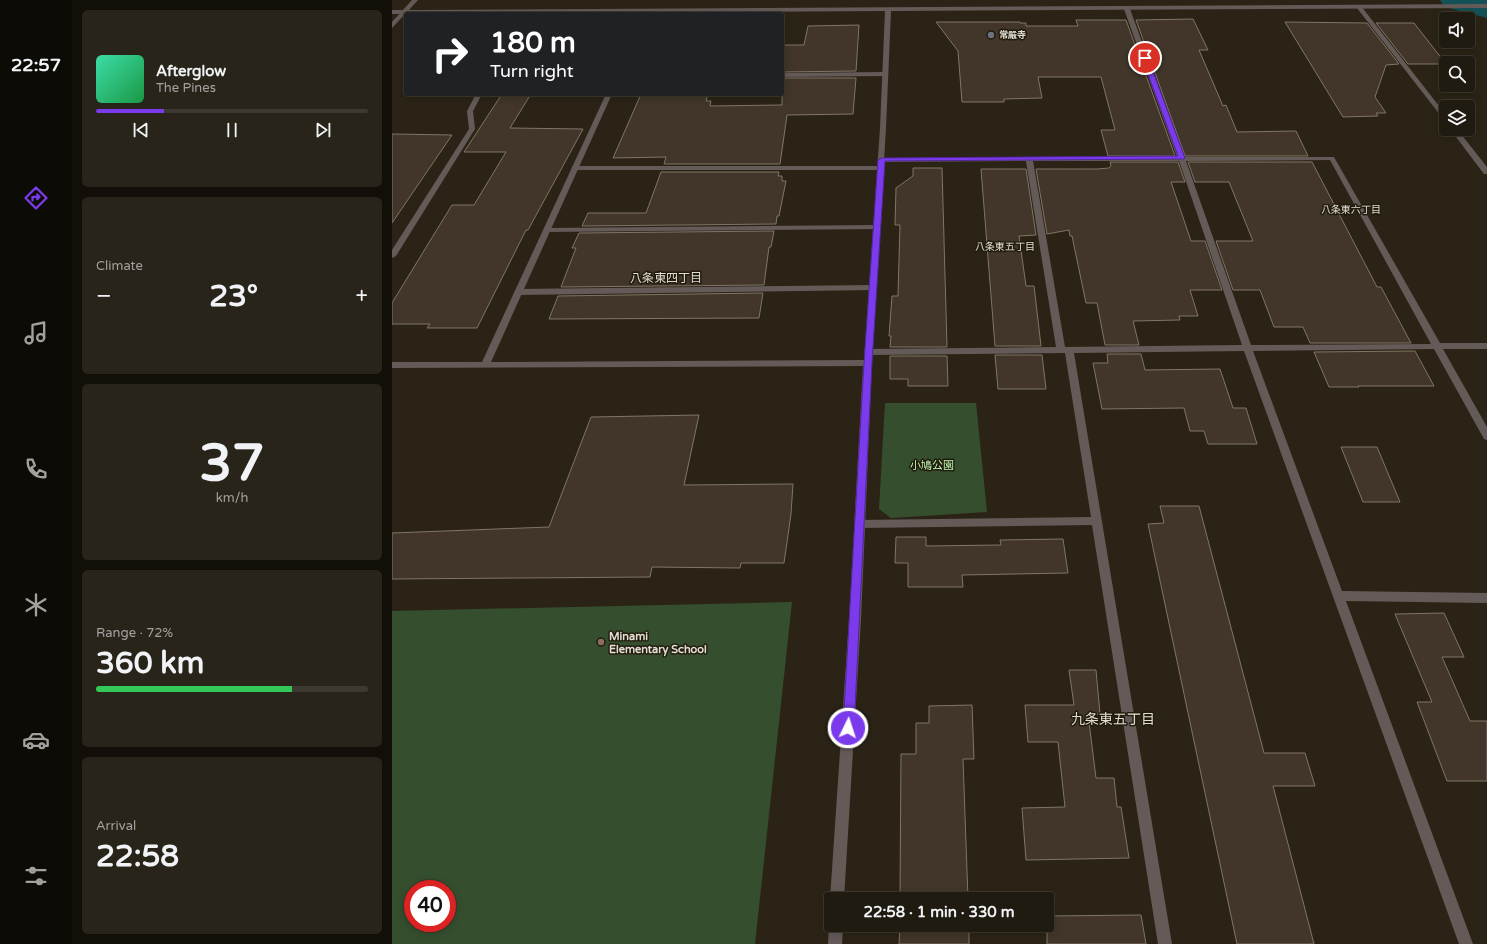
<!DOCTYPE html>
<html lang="en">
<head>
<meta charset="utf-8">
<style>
	:root { --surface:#201b10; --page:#282419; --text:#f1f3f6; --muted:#a2a19f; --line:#3d3930; --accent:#7c3aed }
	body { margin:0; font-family:"Varela Round","Noto Sans JP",sans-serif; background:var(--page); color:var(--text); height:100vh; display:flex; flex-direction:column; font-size:15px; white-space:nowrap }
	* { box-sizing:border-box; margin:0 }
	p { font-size:13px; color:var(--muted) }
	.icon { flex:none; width:22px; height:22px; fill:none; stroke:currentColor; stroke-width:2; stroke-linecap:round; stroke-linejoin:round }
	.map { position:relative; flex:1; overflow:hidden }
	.side { display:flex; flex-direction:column; gap:10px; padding:10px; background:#120f09; width:320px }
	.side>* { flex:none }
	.banner { position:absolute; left:12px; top:12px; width:380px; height:84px; border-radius:4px; box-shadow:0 2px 10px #0003,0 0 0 1px var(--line); background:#202124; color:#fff; overflow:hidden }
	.buttons { position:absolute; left:1047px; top:12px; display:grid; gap:8px }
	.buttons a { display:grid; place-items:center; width:36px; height:36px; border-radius:4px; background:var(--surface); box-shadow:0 2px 10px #0003,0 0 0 1px var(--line); font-size:20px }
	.speed { position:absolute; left:12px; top:880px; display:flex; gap:8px; font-size:20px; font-weight:700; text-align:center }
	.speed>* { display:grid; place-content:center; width:52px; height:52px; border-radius:50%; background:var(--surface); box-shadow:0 2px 10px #0003,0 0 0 1px var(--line); line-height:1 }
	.speed .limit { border:6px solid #d22; background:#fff; color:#111 }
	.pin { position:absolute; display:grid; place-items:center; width:34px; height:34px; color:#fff; margin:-17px; border:2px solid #fff; border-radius:50%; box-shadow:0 1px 4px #0007 }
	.me { position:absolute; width:44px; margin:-22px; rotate:4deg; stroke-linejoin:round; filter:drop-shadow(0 0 3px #0008) }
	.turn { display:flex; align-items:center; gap:14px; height:84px; padding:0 20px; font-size:18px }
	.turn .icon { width:52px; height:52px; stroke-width:2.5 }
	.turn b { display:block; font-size:28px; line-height:34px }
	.big { font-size:30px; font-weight:800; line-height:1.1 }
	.side .tile { flex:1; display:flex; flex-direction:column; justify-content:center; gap:6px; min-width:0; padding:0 14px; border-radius:6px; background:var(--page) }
	.side .dial { align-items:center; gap:0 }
	.dial b { font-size:52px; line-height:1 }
	.song { display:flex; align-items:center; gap:12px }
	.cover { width:48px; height:48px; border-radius:6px; background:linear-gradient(135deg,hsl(160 70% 55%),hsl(140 70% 35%)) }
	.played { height:4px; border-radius:2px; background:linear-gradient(90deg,var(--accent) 25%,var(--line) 25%) }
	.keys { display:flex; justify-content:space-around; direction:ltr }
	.heat { display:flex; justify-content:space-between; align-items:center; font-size:22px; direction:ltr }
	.charge { height:6px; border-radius:3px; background:linear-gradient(90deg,#34c759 72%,var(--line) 0) }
	.trip { position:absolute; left:432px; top:892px; width:230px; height:40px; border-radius:4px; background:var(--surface); box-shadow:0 2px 10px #0003,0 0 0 1px var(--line); font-weight:800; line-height:40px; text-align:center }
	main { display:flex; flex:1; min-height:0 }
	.tabs { display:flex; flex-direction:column; width:72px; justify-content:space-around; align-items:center; background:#0d0b06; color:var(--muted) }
	.tabs .icon { width:28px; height:28px }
	.tabs .current { color:var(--accent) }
	.tabs b { font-size:18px; color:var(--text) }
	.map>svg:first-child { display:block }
	.green { fill:#354f2e; fill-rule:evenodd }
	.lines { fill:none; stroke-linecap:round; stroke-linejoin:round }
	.river { fill:#125156; fill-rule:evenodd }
	.building { fill:#413629; stroke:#817566 }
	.service { fill:#645b59; fill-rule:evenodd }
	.minor { fill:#645b59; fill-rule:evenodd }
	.tertiary { fill:#645b59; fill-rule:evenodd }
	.route { fill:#7c3aed; stroke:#51269a }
	.worship-dot { fill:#6b7280; stroke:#211b0c; stroke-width:1.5 }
	.education-dot { fill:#8d6e63; stroke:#211b0c; stroke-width:1.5 }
	.labels { text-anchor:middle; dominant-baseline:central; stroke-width:3; stroke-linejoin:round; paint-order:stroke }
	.far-poi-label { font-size:9px; font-weight:bold; fill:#e1ddd3; stroke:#211b0c; text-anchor:start }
	.far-neighbourhood-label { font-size:10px; fill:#e1ddd3; stroke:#211b0c }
	.park-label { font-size:11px; fill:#bff6b2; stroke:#211b0c }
	.poi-label { font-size:11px; font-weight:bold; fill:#e1ddd3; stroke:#211b0c; text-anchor:start }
	.neighbourhood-label { font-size:12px; fill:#e1ddd3; stroke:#211b0c }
	.near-neighbourhood-label { font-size:14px; fill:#e1ddd3; stroke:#211b0c }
</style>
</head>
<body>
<main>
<nav class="tabs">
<b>22:57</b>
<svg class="icon current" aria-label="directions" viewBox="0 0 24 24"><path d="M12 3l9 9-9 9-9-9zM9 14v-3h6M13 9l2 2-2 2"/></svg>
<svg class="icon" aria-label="music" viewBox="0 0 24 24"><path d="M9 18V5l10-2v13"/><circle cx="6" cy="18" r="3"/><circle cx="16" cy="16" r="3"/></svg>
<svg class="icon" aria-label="phone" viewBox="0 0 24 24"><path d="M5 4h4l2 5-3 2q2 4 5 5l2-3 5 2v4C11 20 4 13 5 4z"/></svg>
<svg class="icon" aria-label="climate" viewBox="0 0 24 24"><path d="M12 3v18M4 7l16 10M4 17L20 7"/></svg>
<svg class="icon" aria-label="car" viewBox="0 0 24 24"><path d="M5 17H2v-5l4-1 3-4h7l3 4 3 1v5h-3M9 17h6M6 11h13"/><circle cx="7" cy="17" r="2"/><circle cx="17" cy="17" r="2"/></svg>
<svg class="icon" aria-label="filters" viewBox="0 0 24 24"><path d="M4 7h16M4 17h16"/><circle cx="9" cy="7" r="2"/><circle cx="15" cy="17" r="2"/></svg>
</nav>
<section class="side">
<div class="tile">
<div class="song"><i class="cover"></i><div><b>Afterglow</b><p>The Pines</p></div></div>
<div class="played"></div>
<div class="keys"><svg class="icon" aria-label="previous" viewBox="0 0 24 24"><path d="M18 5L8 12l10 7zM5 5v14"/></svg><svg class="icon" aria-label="pause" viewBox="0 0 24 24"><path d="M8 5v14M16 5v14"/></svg><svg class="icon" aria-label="next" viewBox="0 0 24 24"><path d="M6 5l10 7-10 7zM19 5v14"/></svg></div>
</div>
<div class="tile"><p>Climate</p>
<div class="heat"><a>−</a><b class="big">23°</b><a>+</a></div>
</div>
<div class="tile dial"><b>37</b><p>km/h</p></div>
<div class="tile"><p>Range · 72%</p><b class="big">360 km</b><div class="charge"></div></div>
<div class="tile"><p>Arrival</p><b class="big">22:58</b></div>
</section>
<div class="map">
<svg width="1095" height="944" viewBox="0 0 1095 944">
	<rect width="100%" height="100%" fill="#2b2416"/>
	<path class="green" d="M493 403H584L595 512 499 518 487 509Z
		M400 602 363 944H0V611ZM21 889H55V923H21Z"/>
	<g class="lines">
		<path class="river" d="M1048 0H1095V18L1053 7Z"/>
	</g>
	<path class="building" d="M801 19 816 50H807L831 106 834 105 845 132 904 131 916 156H793L744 20Z
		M684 20H734L783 156H716L709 130H723L709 77H646L650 98 612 99V102H570L566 51 544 22H628V23H634V26H686Z
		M893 22 975 23 1007 64 994 65 983 97 994 113H984L986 116 951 117Z
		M984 23H1022L1054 64H1016Z
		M467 25 464 71 390 72V45H412L416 26Z
		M390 78H464L461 114 395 115 388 164H272L274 157 221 158 249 94H316L314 101H319L318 106 390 105Z
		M110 94H139L118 128 191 129 136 230H134L85 328H35L38 324H0V303L60 205H82L114 152H72Z
		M0 134 60 135 0 223Z
		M718 162H786L793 182H779L799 241H813L830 290H798L806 316H787L788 320 741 321 747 345H713L705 303H694L680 236H678L677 230 655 234 644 169H705L717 168 719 166Z
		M796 162H920L985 287H989L1019 343H918L911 327H882L868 290H841L824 241H861L837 182H803Z
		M521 168H550L555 347H498L499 336H497L500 296H506L508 225H503L504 188 521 176Z
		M589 169H634L644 235 627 236 634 286H642L649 346H603Z
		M269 172H387L386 176H390V181H394L387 216H385L384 224 190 226 196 213H254Z
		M382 231 379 247H377L372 285 169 287 184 248H180L187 233Z
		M371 293 367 318 157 319 166 296Z
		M1023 351 1042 386H966L967 387H937L922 352Z
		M715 354H749L753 370 828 369 841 408H854L865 444H816L812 431H798L792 408 710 409 701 363H716Z
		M603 355H650L654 389H606Z
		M498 356H555L556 386H516V379H498Z
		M307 415 292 485 401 484 399 514 392 563H349L348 568 260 567 258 577 0 579V533L157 527 199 417Z
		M949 447H985L1008 502H971Z
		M768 506H807L872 753H913L923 786H881L922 944H845L756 524 772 523Z
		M504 537H534V546L609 545 608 540 671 539 676 573 570 575 571 587H516V563H503Z
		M1052 613 1072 657H1050L1078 721H1095V781H1055L1025 702H1040L1003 614Z
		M677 670H704L708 714H696L704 778H722L725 807H729L737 858 634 860 630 808 673 807 666 742H636L633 705H682Z
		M580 705 582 759H571L576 899H508L509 754H524V723H537V706Z
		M749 915 754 944H655V916Z
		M508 925H577V944H507Z"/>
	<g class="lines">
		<path class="service" d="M180 166H489L493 168 489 170H180Z
			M485 225 489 227 488 229 155 232 151 230 155 228Z
			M481 285 485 288 484 290 126 295 122 292 126 289Z"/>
		<path class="minor" d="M965 6H969L1054 115V121L1052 120 965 8Z
			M735 7 738 9 792 157H942L1048 343H1095V349H1051L1095 427V440L1092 439 1042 349 861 351 950 591 1095 593V603L954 601 1081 944H1067L852 351 682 353 780 944H766L700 525 468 528 464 527 463 524 464 521 468 520 699 517 673 353 477 355 473 352 477 349 664 347 634 161 489 162 485 160 489 158 785 157 732 9ZM938 160 1039 344 859 345 794 161ZM641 161H787L850 345 673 347Z
			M10 11 15 12 0 28V22Z
			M390 73 493 72 496 74 493 76 390 77Z
			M84 94H90L81 111 83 129 4 256 0 258V250L77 129 75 111Z
			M1058 129H1065L1095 167V174H1092Z"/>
		<path class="tertiary" d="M20 0H26L17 10 1095 4V8L499 11 494 128 480 363 469 619 452 899H439V902L438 899 457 619 471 366 0 368V362H90L214 94H220L99 362 472 360 488 128 493 11 0 14V10H11Z
			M439 920V925H451L450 944H436L437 925Z"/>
	</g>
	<path class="route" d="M753 57 756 58 793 158 792 159 493 161 480 363 462 728 460 731 456 733 452 731 451 728 472 363 486 160 490 158 786 156 750 58Z"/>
	<circle class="worship-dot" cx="599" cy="35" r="4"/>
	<circle class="education-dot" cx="209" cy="642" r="4"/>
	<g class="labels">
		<g class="far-poi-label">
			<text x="607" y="35">常嚴寺</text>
		</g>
		<g class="far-neighbourhood-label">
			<text x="959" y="210">八条東六丁目</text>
			<text x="613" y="247">八条東五丁目</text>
		</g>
		<g class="park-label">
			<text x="540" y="465">小鳩公園</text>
		</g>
		<g class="poi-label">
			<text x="217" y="636">Minami<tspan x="217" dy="13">Elementary School</tspan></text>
		</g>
		<g class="neighbourhood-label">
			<text x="274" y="278">八条東四丁目</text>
		</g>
		<g class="near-neighbourhood-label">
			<text x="721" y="719">九条東五丁目</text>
		</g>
	</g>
</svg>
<div class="buttons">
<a><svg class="icon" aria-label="sound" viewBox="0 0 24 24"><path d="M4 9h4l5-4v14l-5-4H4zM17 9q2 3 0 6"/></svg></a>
<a><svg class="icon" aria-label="search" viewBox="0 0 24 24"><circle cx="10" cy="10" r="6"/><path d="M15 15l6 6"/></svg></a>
<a><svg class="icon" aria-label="layers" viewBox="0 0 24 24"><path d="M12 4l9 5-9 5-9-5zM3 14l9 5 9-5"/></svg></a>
</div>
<div class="speed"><div class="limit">40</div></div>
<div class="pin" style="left:753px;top:58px;background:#d93025"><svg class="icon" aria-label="arrive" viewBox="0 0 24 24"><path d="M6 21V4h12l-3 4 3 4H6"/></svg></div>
<svg class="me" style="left:456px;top:728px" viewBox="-20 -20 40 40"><circle r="17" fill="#7c3aed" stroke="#fff" stroke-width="3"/><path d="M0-11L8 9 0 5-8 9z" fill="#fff"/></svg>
<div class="trip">22:58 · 1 min · 330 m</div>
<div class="banner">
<div class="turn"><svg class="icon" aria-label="right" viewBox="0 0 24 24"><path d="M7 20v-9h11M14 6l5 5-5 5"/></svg><div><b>180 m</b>Turn right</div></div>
</div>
</div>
</main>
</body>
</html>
